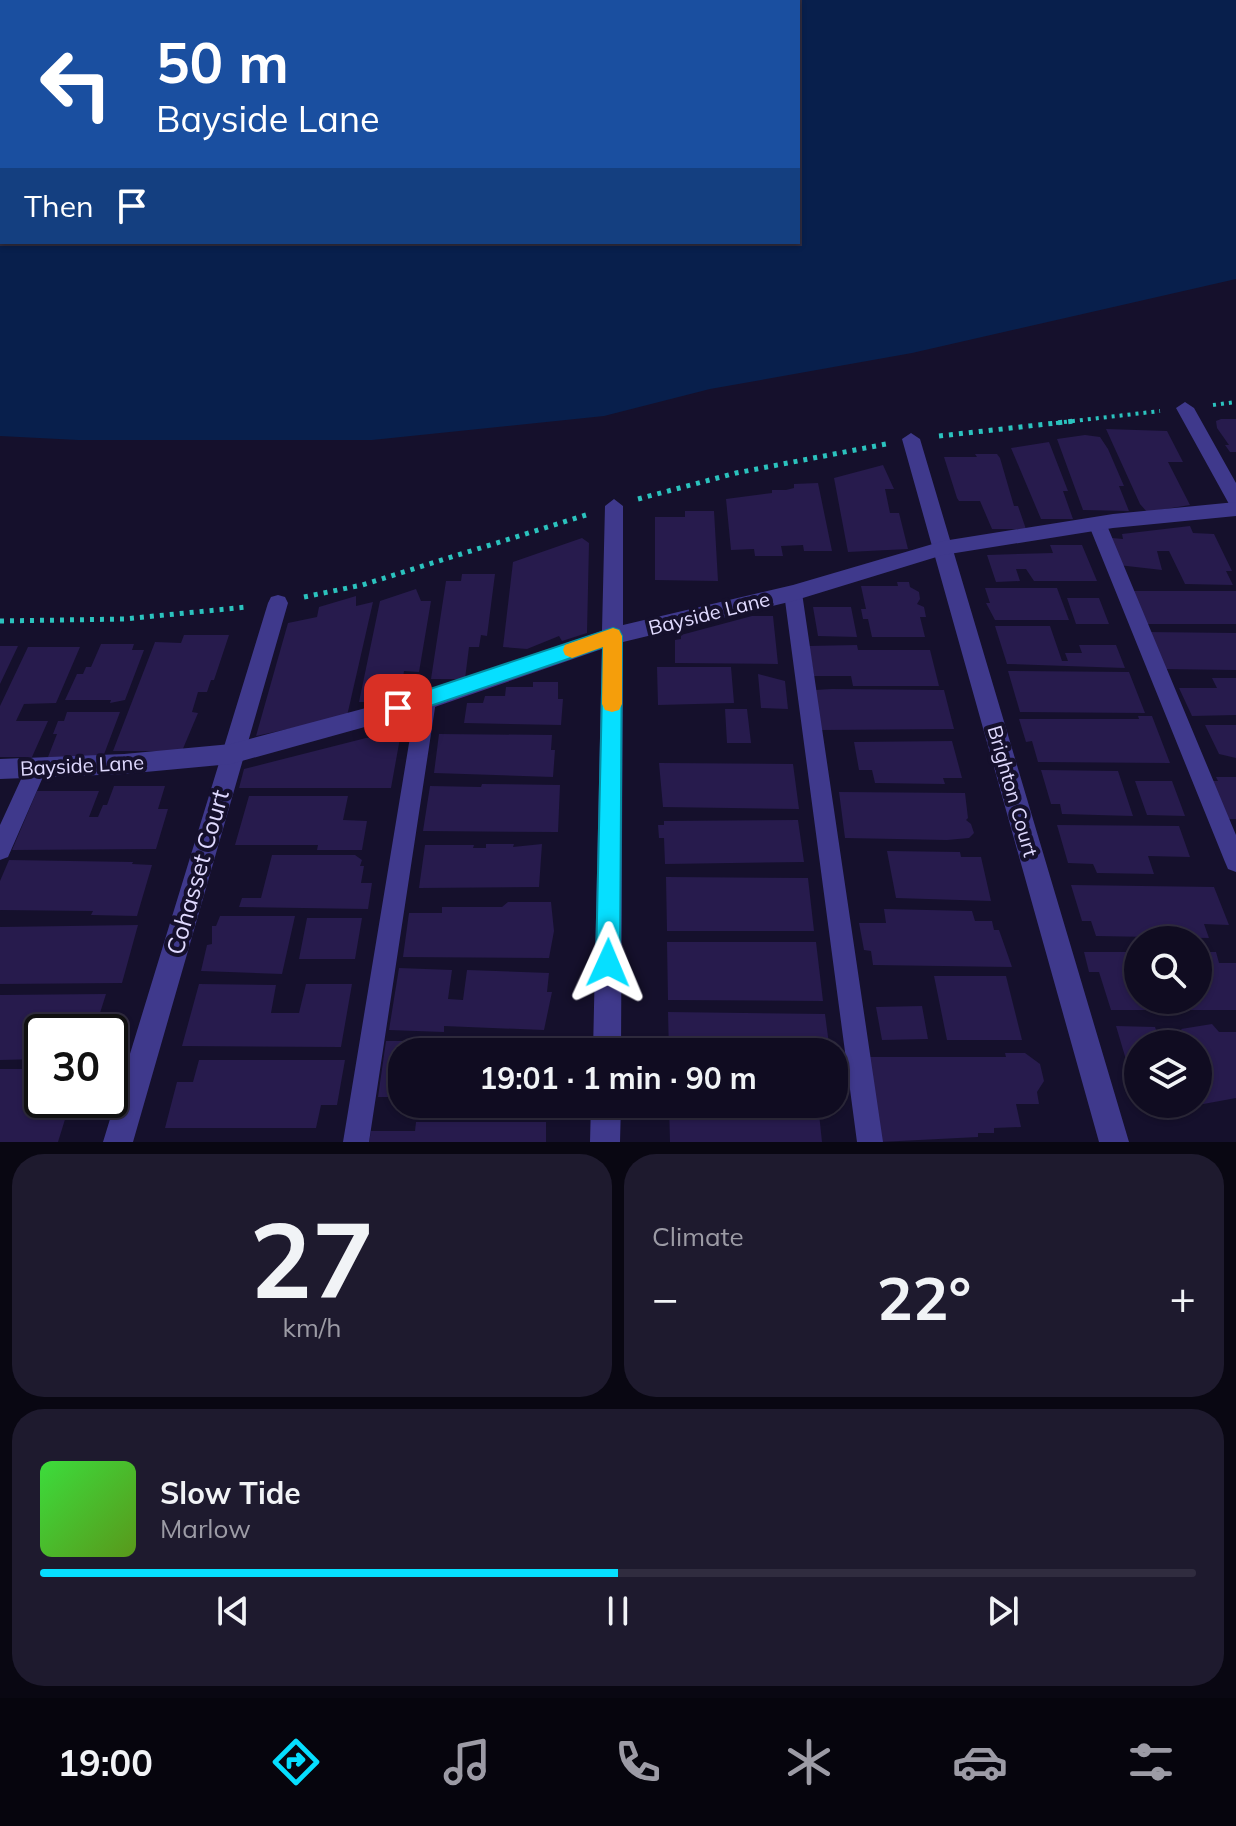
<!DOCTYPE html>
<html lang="en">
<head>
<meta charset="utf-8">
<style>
	:root { --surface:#100c21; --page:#1e1a2e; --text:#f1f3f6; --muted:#9c9ba5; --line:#302c3f; --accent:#06dfff }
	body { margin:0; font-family:Mulish,sans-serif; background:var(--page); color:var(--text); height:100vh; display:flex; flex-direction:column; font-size:30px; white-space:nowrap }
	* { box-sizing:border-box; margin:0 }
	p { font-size:26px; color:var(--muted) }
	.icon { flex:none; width:44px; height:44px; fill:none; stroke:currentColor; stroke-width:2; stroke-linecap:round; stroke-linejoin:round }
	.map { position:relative; height:1142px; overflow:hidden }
	.side { display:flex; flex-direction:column; gap:12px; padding:12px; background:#090712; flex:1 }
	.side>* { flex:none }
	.banner { position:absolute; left:0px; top:0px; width:800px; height:244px; box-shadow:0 2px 6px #0004,0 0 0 2px var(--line); background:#1a4fa0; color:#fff; overflow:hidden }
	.buttons { position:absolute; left:1124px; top:926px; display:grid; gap:16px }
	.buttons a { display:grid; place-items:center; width:88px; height:88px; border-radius:50%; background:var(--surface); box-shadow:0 2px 6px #0004,0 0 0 2px var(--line); font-size:40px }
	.speed { position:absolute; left:24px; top:1014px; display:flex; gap:16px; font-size:40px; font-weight:700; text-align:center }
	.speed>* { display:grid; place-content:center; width:104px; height:104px; border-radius:50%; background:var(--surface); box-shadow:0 2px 6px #0004,0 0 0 2px var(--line); line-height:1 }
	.speed .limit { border:4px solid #111; border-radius:12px; background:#fff; color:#111 }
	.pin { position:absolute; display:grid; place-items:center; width:68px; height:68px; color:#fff; margin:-34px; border-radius:16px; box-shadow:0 4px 12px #0006 }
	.me { position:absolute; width:88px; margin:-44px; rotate:1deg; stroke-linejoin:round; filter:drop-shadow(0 0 6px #0008) }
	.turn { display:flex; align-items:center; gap:28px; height:168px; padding:0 24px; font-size:36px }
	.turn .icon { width:104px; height:104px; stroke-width:2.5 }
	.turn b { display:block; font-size:56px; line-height:68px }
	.then { display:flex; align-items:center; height:76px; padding:0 24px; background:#0003; gap:16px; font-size:30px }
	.big { font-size:60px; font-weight:700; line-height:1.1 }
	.side .tile { flex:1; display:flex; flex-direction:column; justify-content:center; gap:12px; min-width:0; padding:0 28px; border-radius:32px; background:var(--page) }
	.side .dial { align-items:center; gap:0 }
	.dial b { font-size:104px; line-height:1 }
	.song { display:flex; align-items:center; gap:24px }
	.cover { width:96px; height:96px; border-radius:12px; background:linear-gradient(135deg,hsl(120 70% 55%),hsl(90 70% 35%)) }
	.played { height:8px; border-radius:4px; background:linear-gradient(90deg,var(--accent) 50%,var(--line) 50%) }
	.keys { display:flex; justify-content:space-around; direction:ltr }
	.heat { display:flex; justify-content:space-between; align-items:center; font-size:44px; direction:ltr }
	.side .tiles { flex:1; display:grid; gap:12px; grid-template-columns:1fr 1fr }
	.tile:last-child { grid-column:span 2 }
	.trip { position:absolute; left:388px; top:1038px; width:460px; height:80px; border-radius:32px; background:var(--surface); box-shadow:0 2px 6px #0004,0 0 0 2px var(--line); font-weight:700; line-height:80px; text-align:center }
	.menu { display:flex; height:128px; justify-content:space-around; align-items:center; background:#06050d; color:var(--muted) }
	.menu .icon { width:56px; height:56px }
	.menu .on { color:var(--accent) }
	.menu b { font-size:36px; color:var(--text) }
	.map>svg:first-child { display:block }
	.water { fill:#081f4c; fill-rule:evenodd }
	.building { fill:#271b4d }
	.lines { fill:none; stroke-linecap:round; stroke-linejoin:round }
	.path-far1 { stroke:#2bc2be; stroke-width:4; stroke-dasharray:3 5; stroke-linecap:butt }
	.path { stroke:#2bc2be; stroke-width:5; stroke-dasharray:4 6; stroke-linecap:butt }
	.service { fill:#3f398c; fill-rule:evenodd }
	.pedestrian { fill:#3f398c; fill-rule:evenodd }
	.minor { fill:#3f398c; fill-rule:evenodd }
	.route { fill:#06dfff; stroke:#0491a6; stroke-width:2 }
	.slow { fill:#f59e0b }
	.labels { text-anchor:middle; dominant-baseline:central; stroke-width:8; stroke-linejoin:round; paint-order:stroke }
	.street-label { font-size:20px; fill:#e0daff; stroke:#15102c }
	.near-street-label { font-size:24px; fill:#e0daff; stroke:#15102c }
</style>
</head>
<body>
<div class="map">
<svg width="1236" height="1142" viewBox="0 0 1236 1142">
	<rect width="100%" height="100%" fill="#15102c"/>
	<path class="water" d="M0 0H1236V279L912 353 710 389 604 416 372 440H78L0 436ZM2 2H798V242H2Z"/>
	<path class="building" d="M1221 419H1236V452H1230L1225 445H1229L1217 428 1216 421Z
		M1106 429 1167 431 1183 462H1168L1190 505 1147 512 1140 504Z
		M1085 435 1100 437 1108 449 1124 486H1119L1129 511 1083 510 1057 439Z
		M1049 442 1068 491H1063L1073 519H1041L1011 448Z
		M975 454H997L1000 458 1014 506H1018L1026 529H992L980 501H959L957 498 944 457H977Z
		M883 465 894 489H885L890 513H899L908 549 848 552 834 478Z
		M818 483 832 551H804L803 545 781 546 783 556H755L754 549 731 550 726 499 772 493V490H786L794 488V484Z
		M685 511H714L718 581 655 580V517H685Z
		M1190 526 1193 533 1214 534 1232 571H1226L1233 585 1185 584 1169 551H1157L1162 570 1118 565 1112 538 1123 539 1122 534Z
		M582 538 589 543 587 633 562 641 559 636 527 649 503 647 513 562Z
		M1050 545H1082L1097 581H1034L1026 569H1016L1020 581 996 582 987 555 1053 553Z
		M462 574H495L487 636 481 635 479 647H469L465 679H431L446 581H461Z
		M897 582H909L910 587 919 592 920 599 917 604 924 607 926 617H920L925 637H872L868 619H863L861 609H866L861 586H898Z
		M985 588H1057L1069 620H995L986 603H990Z
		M416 589 421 601H431L419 672 404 671 399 702H359L380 601Z
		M1129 591H1236V624H1143Z
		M356 596V606L373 602 347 716 256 736 288 623 317 617 319 607Z
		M1067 598H1099L1109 624H1076Z
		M813 607H851L857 637 818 636Z
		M752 616H773L778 664 675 663V640L681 639V635Z
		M995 626H1050L1062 661H1068L1065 653H1082L1079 645H1116L1125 668 1007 664Z
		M1147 632 1236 633V670L1162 669Z
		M184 635H229L214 680H211L207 692H198L192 712 198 713 182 751H113L155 642 181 643Z
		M101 644H134L132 650H144L125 700 110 703 111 700H65L77 674H83L86 667H91Z
		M857 645 858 650H930L939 686H853L851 676H814L809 646Z
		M0 646H18L0 684Z
		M28 647H80L56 703 24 704 16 721H48L32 757H0V706Z
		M657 667H731L734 703 658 705Z
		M1008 671 1129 672 1145 713 1020 712Z
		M758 674 785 681 788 709 761 708Z
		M1212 678H1236V715L1192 716 1179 688H1217Z
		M533 682H558V699H563L561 725 464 723 467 703H483L485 696H505L506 687H533Z
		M832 689 944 690 954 729 821 730 815 690Z
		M725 709H747L751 743H727Z
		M67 712H120L103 757H48L57 734H53L58 721H64Z
		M1138 716H1152L1170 763 1038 762 1032 741 1026 742 1019 719H1139Z
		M1205 725H1236V758L1219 754Z
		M439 734 552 735 551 750H555L553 777 434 773Z
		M366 738H400L391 788H239L244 769Z
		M952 741 962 778H943L945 784 875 783 872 770H859L854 742Z
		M659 763 793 764 799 809 663 807Z
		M1041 770 1118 771 1133 816 1062 814 1060 804H1051Z
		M1216 777H1236V819H1224L1209 781H1218Z
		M1135 781H1172L1185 816 1147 815Z
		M482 784 560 785 558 832 423 831 430 786 481 787Z
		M114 786H165L158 809H168L156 849 12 850 37 791H99L89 817H98L103 805H107Z
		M839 792 965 793 968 818 966 820 971 824 974 833 969 838 947 840 845 838Z
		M249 796H348L343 820 367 821 362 850H317L318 845H235Z
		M798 820 804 862 665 864 664 838H659L658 825H664V821Z
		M1057 825 1179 826 1190 857 1148 856 1154 874 1097 873 1093 864 1068 863Z
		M486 844H514L513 847 542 844 539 887 419 888 425 845H474L473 848H486Z
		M887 851 960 852 961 857H981L991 901 896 898Z
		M272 855H355L362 860 360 866H364L361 883H372L368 909 239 907 242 898H261Z
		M9 860 133 862 132 864 152 865 137 916 91 915 93 911 0 910V881Z
		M666 877 808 878 814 931H667Z
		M1071 885 1214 887 1229 925 1204 924 1209 938 1096 936 1091 921H1082Z
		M508 902H551L554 931 549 958 403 957 409 913H442V907H502Z
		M884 909 972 911 975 921H992L994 930H999L1012 967 873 965 871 951 864 950 859 923H886Z
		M220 916H295L282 974 201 971 207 945 212 944V926H216Z
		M307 918H362L355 959H299Z
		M138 925 122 983 0 984V927Z
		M667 942H816L823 1001 668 1000Z
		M1084 952H1138V1000H1198V952H1216L1219 963H1236V1010H1111L1099 972H1089Z
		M399 968 452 970 448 999 463 1000 467 970 549 973 547 992H552L544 1030 444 1026V1032L389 1030Z
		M934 976H1006L1022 1040H947Z
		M199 984 276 985 271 1013H299L306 984H352L341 1047 182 1046Z
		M106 994 94 1032H42L39 1059 0 1060V995Z
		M922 1006 928 1039 882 1040 876 1007Z
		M668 1012 825 1014 830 1052H669Z
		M1212 1024 1219 1032H1236V1098L1198 1105V1044H1189L1181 1029Z
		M1116 1026 1155 1027 1161 1044H1138V1100Z
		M458 1040 545 1044V1052H457Z
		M386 1041H439L437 1052H402V1097H378Z
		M1005 1053H1025L1040 1064 1044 1081 1037 1092 1039 1104H1016L1021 1127 994 1128V1133H978V1137L880 1142 867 1057H1006Z
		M199 1060H345L337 1105H321L316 1128H165L177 1082H193Z
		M0 1069H35L32 1078H42V1100H71L58 1142H0Z
		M450 1104H531V1111L449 1107Z
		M669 1104H818L822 1142H670Z
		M1138 1104H1198V1105L1175 1110 1140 1109Z
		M416 1122H546V1142H369L371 1131H415Z"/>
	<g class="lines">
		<path class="path-far1" d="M1213 405 1236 402
			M1056 423 1160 411"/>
		<path class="path" d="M939 436 1074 421
			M638 499 736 473 886 444
			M304 597 362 585 586 515
			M0 621 124 619 247 607"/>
		<path class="service" d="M1097 517 1106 523 1236 835V872L1228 869 1225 862 1088 523Z
			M793 586 799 588 802 593 883 1142H857L784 593 787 588Z
			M426 693 433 695 436 701 369 1142H343L416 701 419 695Z
			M35 761 42 764 46 770 8 857 0 860V825L28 764Z"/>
		<path class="pedestrian" d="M1185 402 1194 408 1236 483V506L1229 504 1176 408Z
			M911 433 920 439 1129 1142H1099L902 439Z
			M278 595 285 597 288 603 133 1142H103L268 603 271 597Z"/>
		<path class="minor" d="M614 499 623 506V625L793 585 943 541 1113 514 1236 502V516L1113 528 943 555 793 601 623 642 621 1052H593L602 649 426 710 231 764 124 774 0 779V759L124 754 231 744 426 692 602 631 605 506Z
			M591 1104H621L620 1142H590Z"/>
	</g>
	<path class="route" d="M613 628 619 630 622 636 620 963 617 971 608 975 599 971 596 963 603 647 398 717 391 714 388 708 391 702Z"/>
	<path class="slow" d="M613 628 619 630 622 636V704L619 710 612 712 605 710 602 704 603 647 572 658 565 655 563 650 565 645Z"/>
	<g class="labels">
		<g class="street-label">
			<text transform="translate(709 613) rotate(-14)">Bayside Lane</text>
			<text transform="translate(82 765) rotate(-3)">Bayside Lane</text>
			<text transform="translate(1013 791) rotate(74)">Brighton Court</text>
		</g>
		<g class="near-street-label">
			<text transform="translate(197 872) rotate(-74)">Cohasset Court</text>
		</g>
	</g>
</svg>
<div class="buttons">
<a><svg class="icon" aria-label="search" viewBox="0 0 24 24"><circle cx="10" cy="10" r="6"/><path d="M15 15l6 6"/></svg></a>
<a><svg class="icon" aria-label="layers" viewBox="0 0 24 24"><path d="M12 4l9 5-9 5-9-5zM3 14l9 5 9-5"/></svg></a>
</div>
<div class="speed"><div class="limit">30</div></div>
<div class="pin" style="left:398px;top:708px;background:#d93025"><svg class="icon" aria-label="arrive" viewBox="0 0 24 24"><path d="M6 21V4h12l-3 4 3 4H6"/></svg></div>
<svg class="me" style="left:608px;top:963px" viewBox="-20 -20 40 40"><path d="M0-17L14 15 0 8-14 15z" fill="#06dfff" stroke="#fff" stroke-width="4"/></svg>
<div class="trip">19:01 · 1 min · 90 m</div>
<div class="banner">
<div class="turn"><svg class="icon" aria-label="left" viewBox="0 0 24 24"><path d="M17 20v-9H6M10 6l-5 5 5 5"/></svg><div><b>50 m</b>Bayside Lane</div></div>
<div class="then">Then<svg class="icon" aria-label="arrive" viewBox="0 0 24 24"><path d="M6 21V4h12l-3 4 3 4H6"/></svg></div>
</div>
</div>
<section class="side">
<div class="tiles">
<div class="tile dial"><b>27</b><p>km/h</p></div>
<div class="tile"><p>Climate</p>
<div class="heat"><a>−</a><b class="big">22°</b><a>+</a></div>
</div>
<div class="tile">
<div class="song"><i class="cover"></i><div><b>Slow Tide</b><p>Marlow</p></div></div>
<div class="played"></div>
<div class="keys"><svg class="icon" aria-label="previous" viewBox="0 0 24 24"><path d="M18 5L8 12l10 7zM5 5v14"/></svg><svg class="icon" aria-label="pause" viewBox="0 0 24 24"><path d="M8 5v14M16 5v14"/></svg><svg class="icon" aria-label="next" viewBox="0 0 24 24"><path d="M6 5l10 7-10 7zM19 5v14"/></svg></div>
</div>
</div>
</section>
<nav class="menu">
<b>19:00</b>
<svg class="icon on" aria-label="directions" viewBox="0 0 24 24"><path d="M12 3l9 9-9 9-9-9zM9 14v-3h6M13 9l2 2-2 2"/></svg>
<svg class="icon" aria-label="music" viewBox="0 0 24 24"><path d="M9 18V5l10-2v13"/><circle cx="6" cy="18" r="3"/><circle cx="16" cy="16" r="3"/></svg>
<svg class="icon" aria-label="phone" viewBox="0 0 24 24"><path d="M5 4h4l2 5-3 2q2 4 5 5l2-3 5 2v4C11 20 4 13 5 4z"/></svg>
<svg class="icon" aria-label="climate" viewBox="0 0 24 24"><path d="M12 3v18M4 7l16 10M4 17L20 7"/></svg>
<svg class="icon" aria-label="car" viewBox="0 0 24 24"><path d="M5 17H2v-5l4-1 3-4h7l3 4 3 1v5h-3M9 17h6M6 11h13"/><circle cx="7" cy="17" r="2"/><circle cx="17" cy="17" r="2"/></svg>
<svg class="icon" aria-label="filters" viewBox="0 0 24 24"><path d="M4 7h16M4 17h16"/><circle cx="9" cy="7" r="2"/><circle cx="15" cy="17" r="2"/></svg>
</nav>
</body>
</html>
